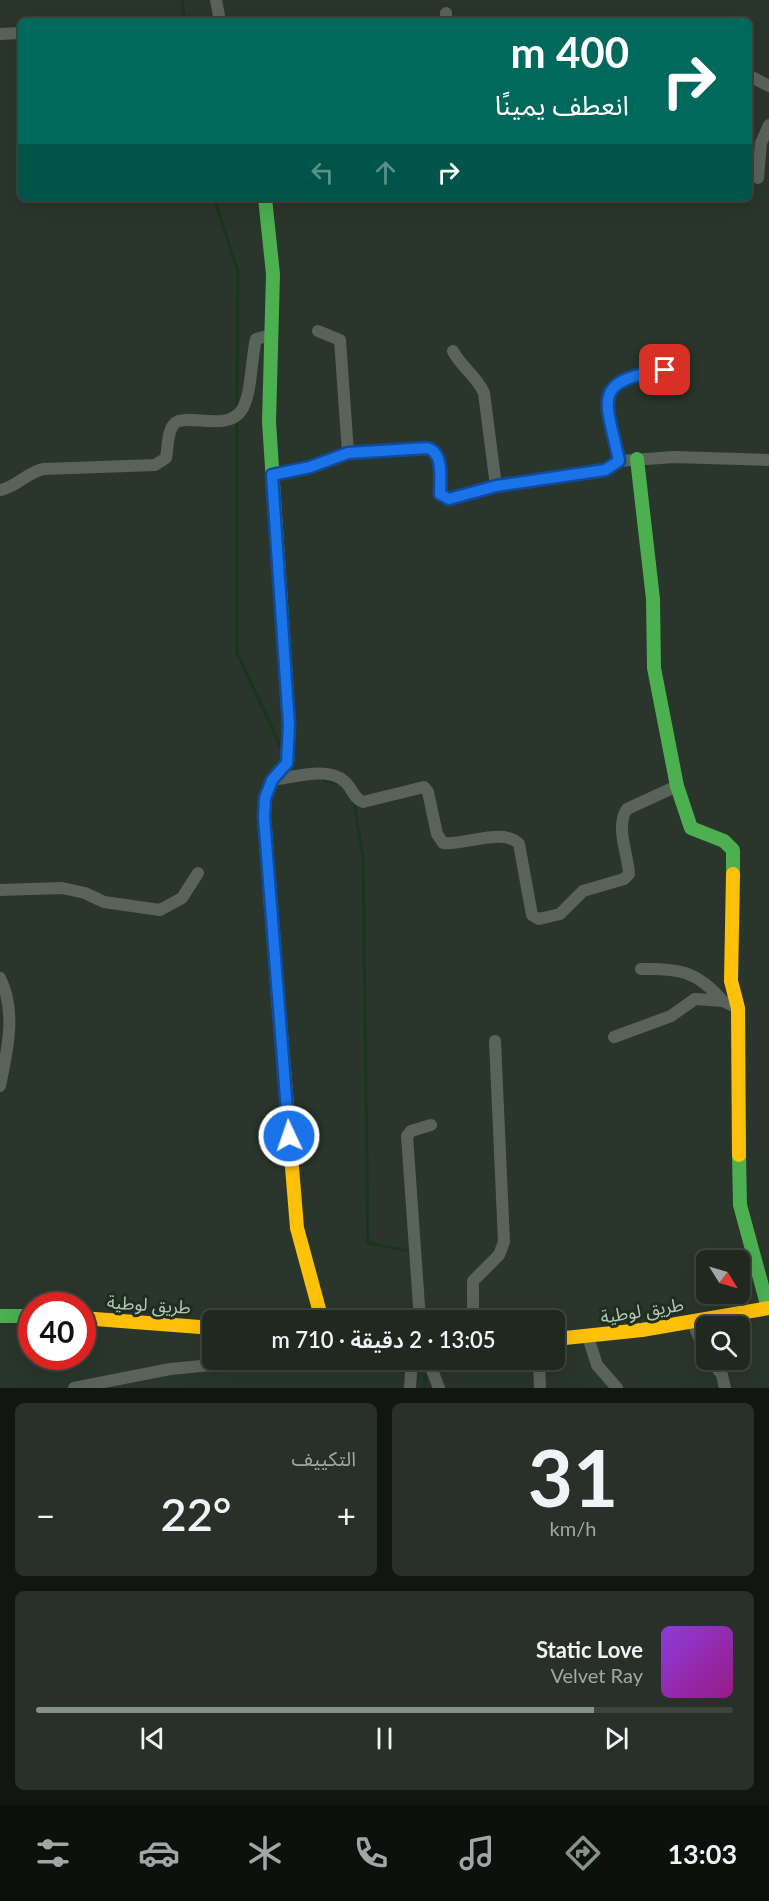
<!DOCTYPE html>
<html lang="ar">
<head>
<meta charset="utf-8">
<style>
	:root { --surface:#202820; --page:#283029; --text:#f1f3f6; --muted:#a2a6a5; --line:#3d443e; --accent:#849385 }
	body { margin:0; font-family:Lato,"Noto Sans Arabic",sans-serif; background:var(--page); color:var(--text); direction:rtl; height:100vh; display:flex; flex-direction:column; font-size:22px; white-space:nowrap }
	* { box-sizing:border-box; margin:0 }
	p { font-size:20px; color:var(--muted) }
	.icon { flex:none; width:33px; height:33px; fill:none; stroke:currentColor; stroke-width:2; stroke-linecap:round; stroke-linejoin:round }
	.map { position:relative; height:1388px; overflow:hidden; direction:ltr }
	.panel { display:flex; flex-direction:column; gap:15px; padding:15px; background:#121612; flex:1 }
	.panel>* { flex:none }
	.top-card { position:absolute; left:18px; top:18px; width:734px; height:183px; border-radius:9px; box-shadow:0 6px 24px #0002,0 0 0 2px var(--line); direction:rtl; background:#00695c; color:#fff; overflow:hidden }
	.needle { width:39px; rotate:127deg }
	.tools { position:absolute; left:696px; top:1250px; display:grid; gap:12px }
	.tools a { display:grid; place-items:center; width:54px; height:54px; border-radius:9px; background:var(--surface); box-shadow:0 6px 24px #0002,0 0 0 2px var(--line); font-size:30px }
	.speed { position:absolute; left:18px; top:1292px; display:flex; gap:12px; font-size:30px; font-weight:700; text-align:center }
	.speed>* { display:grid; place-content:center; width:78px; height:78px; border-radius:50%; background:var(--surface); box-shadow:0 6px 24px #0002,0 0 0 2px var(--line); line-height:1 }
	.speed .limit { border:9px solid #d22; background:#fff; color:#111 }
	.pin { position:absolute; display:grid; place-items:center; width:51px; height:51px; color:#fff; margin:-26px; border-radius:12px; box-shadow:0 3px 9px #0006 }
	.me { position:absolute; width:66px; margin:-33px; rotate:357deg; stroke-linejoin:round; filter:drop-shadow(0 0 4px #0008) }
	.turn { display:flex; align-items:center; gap:21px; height:126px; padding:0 24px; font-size:27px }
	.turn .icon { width:78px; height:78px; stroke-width:2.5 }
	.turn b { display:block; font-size:42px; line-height:51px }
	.lanes { display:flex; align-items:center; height:57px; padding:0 24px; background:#0003; justify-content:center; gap:30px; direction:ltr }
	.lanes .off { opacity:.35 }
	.big { font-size:45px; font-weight:600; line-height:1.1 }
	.panel .widget { flex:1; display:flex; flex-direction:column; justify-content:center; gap:9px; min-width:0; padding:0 21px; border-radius:9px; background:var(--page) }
	.panel .dial { align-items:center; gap:0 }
	.dial b { font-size:78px; line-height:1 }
	.song { display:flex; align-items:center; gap:18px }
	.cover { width:72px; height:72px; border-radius:9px; background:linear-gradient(135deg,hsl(270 70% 55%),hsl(310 70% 35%)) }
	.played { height:6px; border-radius:3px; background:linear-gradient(90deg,var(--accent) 80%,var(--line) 80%) }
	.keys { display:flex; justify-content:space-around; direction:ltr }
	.heat { display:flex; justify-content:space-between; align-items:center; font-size:33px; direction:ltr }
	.panel .tiles { flex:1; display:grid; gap:15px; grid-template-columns:1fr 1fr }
	.widget:last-child { grid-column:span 2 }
	.trip { position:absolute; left:202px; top:1310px; width:363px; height:60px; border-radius:9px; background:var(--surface); box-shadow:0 6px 24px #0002,0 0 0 2px var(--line); font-weight:600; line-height:60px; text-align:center; direction:rtl }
	.tabs { display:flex; height:96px; justify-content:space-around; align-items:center; background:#0d100d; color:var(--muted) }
	.tabs .icon { width:42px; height:42px }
	.tabs .selected { color:var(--accent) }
	.tabs b { font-size:27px; color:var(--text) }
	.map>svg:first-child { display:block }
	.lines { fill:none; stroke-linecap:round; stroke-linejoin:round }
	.stream { stroke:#1b351d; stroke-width:3 }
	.street { stroke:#5a635a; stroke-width:12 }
	.fast { stroke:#4caf50; stroke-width:14 }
	.slow { stroke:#ffc107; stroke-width:14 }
	.route-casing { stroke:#114b97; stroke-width:15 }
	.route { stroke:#1a73e8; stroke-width:10 }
	.labels { text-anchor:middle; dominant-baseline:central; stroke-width:6; stroke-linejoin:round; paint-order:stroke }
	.street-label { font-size:18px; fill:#b5c5b6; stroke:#1e2e1f }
</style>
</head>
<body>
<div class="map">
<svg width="769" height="1388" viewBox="0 0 769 1388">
	<rect width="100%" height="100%" fill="#2a352b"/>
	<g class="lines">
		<path class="stream" d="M182 0 185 21
			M214 198 238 272 237 408
			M237 421V653L281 747
			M323 780 337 783
			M354 802 363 858 368 1243 411 1251
			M425 1388V1375"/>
		<path class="street" d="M216 0 220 21
			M446 13V21
			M0 34 21 33
			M748 75 769 86
			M758 178 761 143 769 125
			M318 331 340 340 348 453
			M453 351C461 367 476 375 484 393L496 486
			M619 461C607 400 588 382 665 370
			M272 475 310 467 348 453 427 448C444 452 440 479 440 494L449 499 496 486 605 470 619 461 674 457 769 460
			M0 490C17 487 27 472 44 469L155 465 166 458C168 448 167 430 175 423 187 413 226 432 241 411 252 396 251 358 256 339L271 335
			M272 780C292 778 327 766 344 781 352 787 353 798 363 802L424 787 428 792 437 834 443 843C464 846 504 827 519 844L532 915 539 919 560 914 583 891 624 879 629 874C628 854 615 826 627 809L677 786
			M0 890 62 888 85 893 104 902 160 910 182 898 198 873
			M641 969C679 968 697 971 723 1001
			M0 978C17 1011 7 1052 0 1086
			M614 1037 671 1016 695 999 723 1001 738 1008
			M420 1320 407 1136 411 1131 431 1125
			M473 1320V1281L499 1255 504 1242 495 1041
			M692 1321 706 1354
			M588 1337 597 1365 617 1388
			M432 1359V1370L439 1388
			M539 1359 540 1388
			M710 1359 722 1375 725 1388
			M74 1388 170 1369 275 1359
			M410 1388 412 1359"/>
		<path class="fast" d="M265 198 273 274 269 422 289 725 287 763 272 780 265 798 264 817 280 1022
			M637 459 653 599 654 668 677 786 691 828 724 841 733 850V874
			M739 1155 740 1205 768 1308
			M0 1316H32"/>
		<path class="slow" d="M733 874 731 981 738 1008 739 1155
			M280 1022 297 1228 322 1320
			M82 1318 213 1328
			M555 1339 642 1330 769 1308"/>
	</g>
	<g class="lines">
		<g class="route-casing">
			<path id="route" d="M289 1136 264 817 265 798 272 780 287 763 289 725 272 475 310 467 348 453 427 448C444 452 440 479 440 494L449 499 496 486 605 470 619 461C607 401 588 381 665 370"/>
		</g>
		<use href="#route" class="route"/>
	</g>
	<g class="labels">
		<g class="street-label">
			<text transform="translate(149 1304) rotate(4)">طريق لوطية</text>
			<text transform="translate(642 1310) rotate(-9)">طريق لوطية</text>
		</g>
	</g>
</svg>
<div class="tools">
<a><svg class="needle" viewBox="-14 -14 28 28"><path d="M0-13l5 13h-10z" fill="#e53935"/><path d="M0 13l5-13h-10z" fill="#a2a6a5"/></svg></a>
<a><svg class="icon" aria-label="search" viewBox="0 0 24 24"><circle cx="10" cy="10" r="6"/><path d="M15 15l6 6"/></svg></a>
</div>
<div class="speed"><div class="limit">40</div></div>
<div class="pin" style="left:665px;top:370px;background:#d93025"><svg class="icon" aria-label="arrive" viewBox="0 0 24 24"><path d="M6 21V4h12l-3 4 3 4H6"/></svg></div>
<svg class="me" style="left:289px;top:1136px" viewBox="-20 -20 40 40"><circle r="17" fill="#1a73e8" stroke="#fff" stroke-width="3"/><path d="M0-11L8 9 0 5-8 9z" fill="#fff"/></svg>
<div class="trip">13:05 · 2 دقيقة · 710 m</div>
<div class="top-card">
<div class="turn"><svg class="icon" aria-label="right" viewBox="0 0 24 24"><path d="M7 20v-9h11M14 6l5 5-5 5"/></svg><div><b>400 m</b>انعطف يمينًا</div></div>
<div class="lanes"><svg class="icon off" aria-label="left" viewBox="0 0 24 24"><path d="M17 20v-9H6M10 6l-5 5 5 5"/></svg><svg class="icon off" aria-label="ahead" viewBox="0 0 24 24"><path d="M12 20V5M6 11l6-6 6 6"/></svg><svg class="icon" aria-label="right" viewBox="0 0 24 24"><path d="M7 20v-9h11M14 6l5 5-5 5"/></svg></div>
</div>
</div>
<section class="panel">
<div class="tiles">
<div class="widget dial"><b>31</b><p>km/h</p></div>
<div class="widget"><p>التكييف</p>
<div class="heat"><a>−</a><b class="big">22°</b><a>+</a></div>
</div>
<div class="widget">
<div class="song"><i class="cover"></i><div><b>Static Love</b><p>Velvet Ray</p></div></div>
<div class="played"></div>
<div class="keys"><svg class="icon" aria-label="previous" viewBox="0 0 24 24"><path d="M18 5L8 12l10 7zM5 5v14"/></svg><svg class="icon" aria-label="pause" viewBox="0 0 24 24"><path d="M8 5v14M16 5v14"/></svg><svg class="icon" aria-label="next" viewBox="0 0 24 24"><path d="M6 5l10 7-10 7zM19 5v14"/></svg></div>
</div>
</div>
</section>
<nav class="tabs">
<b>13:03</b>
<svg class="icon selected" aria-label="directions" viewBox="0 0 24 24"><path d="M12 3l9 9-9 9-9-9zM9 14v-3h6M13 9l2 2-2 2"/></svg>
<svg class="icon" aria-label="music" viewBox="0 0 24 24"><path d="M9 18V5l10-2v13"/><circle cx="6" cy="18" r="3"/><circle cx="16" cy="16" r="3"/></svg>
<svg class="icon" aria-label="phone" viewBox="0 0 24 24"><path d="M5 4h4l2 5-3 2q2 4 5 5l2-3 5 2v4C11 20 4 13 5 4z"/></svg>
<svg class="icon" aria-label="climate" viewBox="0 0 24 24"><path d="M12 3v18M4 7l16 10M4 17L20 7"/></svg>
<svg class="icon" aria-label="car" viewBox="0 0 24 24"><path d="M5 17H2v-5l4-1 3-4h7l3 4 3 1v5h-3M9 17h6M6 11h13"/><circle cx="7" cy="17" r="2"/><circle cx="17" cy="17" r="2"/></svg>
<svg class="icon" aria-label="filters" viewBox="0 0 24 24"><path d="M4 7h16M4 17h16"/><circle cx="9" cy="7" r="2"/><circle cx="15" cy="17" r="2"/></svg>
</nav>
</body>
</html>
